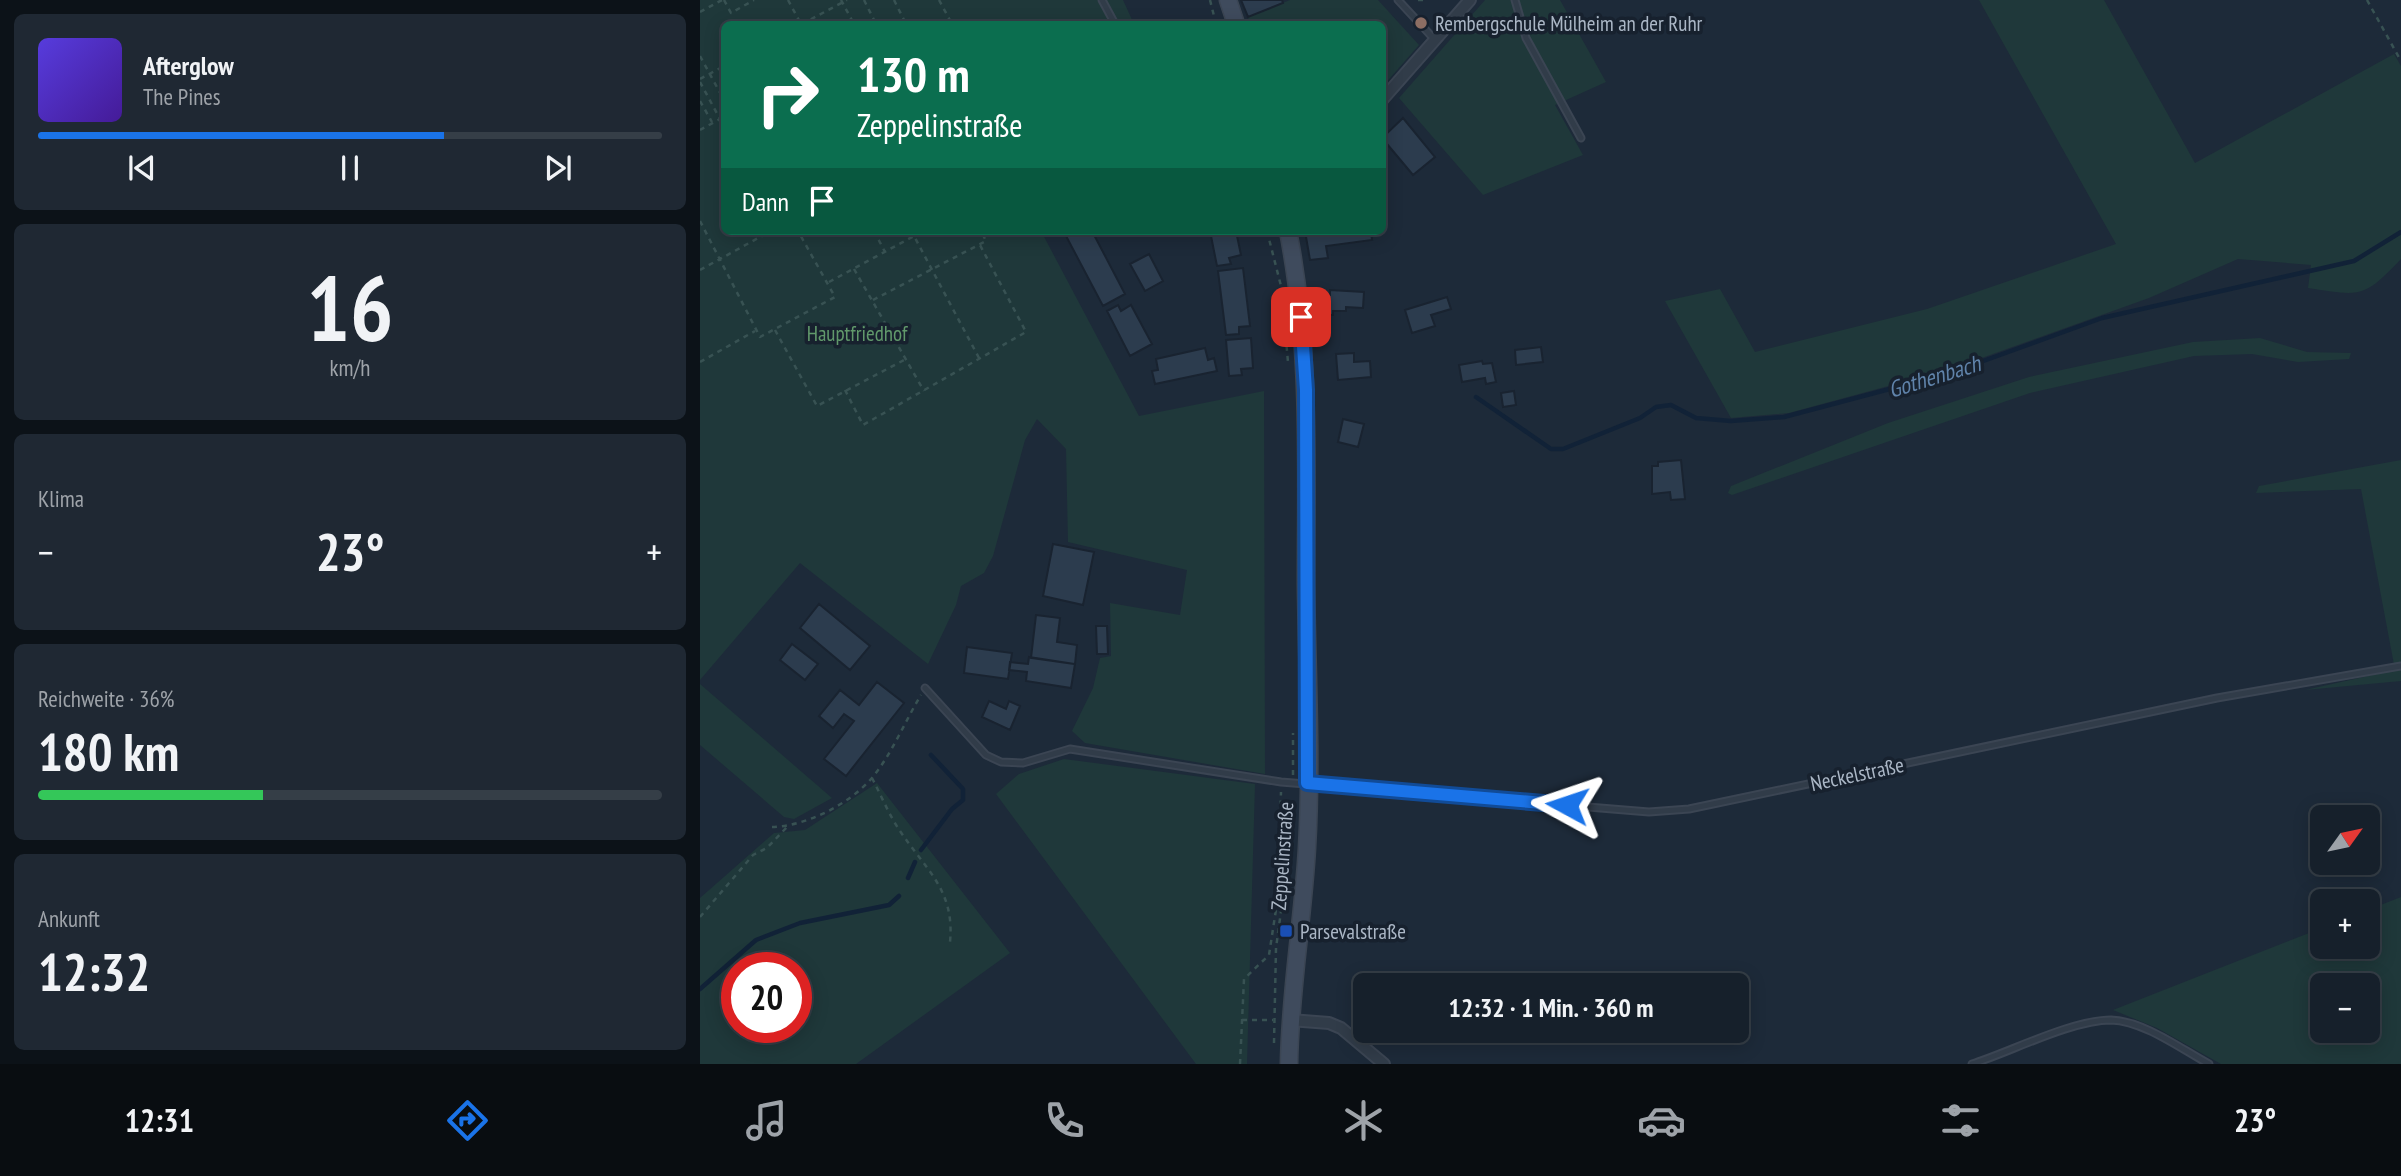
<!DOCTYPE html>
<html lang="de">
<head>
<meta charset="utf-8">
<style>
	:root { --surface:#16202b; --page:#1f2833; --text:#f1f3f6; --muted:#9ea3a9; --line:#353e47; --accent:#1a73e8 }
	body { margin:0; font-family:"PT Sans Narrow",sans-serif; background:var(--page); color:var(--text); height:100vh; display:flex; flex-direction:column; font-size:26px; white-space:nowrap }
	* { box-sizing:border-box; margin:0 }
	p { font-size:23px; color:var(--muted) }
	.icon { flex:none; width:38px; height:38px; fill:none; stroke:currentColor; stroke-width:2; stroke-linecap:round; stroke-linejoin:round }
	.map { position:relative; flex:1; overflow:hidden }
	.drawer { display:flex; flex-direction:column; gap:14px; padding:14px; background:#0c1218; width:700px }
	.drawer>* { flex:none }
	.banner { position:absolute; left:21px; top:21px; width:665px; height:214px; border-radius:10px; box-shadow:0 4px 18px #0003,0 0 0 2px var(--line); background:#0b6e4f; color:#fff; overflow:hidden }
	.needle { width:46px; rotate:57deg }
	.buttons { position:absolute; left:1610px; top:805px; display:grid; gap:14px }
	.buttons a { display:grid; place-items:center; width:70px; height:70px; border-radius:10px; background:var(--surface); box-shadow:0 4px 18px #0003,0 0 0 2px var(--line); font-size:35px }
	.speed { position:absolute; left:21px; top:952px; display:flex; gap:14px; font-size:35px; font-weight:700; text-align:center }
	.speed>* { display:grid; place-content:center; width:91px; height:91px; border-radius:50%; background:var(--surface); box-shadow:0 4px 18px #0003,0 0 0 2px var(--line); line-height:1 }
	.speed .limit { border:10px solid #d22; background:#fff; color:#111 }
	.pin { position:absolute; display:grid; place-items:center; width:60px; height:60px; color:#fff; margin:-30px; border-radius:14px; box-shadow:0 4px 10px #0006 }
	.me { position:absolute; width:77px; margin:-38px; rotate:275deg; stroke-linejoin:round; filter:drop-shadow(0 0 5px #0008) }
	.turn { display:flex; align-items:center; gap:24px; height:147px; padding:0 21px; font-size:32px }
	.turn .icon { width:91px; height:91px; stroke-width:2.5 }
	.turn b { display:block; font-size:49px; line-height:60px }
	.then { display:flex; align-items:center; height:66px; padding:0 21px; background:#0003; gap:14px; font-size:26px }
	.big { font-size:52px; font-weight:800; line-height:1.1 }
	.drawer .widget { flex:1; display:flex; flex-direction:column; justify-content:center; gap:10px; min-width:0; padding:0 24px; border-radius:10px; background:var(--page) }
	.drawer .dial { align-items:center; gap:0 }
	.dial b { font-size:91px; line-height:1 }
	.song { display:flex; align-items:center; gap:21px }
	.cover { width:84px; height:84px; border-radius:10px; background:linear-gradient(135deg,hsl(250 70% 55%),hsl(260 70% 35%)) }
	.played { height:7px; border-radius:4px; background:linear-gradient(90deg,var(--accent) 65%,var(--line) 65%) }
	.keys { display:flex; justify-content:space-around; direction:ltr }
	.heat { display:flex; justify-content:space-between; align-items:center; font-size:38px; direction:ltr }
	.charge { height:10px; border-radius:5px; background:linear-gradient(90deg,#34c759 36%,var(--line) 0) }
	.trip { position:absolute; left:653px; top:973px; width:396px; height:70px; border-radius:10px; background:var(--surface); box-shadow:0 4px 18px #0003,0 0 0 2px var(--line); font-weight:800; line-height:70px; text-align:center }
	.tabs { display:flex; height:112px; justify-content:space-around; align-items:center; background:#090d11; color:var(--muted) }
	.tabs .icon { width:49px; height:49px }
	.tabs .selected { color:var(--accent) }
	.tabs b { font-size:32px; color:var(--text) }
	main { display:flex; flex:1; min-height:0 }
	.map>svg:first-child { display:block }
	.green { fill:#1f383a; fill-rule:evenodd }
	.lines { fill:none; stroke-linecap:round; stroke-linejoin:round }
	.stream { stroke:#112237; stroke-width:4.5 }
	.building { fill:#2c3c4e; stroke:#192330; stroke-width:2 }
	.service-casing { stroke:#3b4553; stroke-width:9 }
	.minor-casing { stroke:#3b4553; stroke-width:14 }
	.secondary-casing { stroke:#3b4553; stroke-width:19 }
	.path { stroke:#385253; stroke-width:2.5; stroke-dasharray:5 5; stroke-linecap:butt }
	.service { stroke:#313c49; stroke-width:5 }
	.minor { stroke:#313c49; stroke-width:10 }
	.secondary { stroke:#3f4b5d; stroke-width:16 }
	.route-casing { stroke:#114b97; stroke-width:18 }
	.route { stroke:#1a73e8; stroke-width:12 }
	.education-dot { fill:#8d6e63; stroke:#17212e; stroke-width:2.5 }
	.transit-dot { fill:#1a4fb4; stroke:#17212e; stroke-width:2.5 }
	.labels { text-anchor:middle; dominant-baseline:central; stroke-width:7; stroke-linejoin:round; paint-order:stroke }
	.poi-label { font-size:21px; fill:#abb7c6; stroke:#17212e; text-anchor:start }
	.park-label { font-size:21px; fill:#61996b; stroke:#17212e }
	.street-label { font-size:21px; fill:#abb7c6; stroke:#17212e }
	.water-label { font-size:23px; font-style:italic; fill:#6083aa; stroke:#17212e }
</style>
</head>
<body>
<main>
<section class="drawer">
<div class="widget">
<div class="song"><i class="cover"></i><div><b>Afterglow</b><p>The Pines</p></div></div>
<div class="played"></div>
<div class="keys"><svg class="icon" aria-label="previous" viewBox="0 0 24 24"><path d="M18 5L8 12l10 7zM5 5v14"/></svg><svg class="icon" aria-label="pause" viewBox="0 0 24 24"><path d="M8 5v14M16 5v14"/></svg><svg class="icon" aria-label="next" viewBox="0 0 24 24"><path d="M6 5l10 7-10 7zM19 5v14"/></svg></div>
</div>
<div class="widget dial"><b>16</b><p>km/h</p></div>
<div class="widget"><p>Klima</p>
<div class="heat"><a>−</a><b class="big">23°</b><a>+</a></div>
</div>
<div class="widget"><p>Reichweite · 36%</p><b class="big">180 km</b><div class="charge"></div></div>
<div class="widget"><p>Ankunft</p><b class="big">12:32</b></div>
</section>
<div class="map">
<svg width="1701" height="1064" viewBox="0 0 1701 1064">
	<rect width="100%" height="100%" fill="#1d2a39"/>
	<path class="green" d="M0 0H423L434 24H24V231H341L439 416 564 391 565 774 385 743 372 731 393 688 400 658 411 656 410 603 480 615 487 570 368 542 366 449 337 419 325 440 293 556 284 573 261 586 256 605 228 664 100 563 0 680Z
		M590 0H678L719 45 683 86 682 24H550L548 17Z
		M785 0H860L906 82 855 105 883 155 783 195 699 98Z
		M1279 0H1404L1495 163 1694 54 1701 66V259C1663 299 1661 296 1608 288L1611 265 1538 259 1449 298 1251 369 1089 413 1031 418 965 301 1020 289 1055 352 1227 309 1416 244Z
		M1560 338 1607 352 1651 353 1649 359 1598 362 1552 354 1494 356 1330 393 1032 495 1028 493 1031 486 1188 423 1329 377 1493 342Z
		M1701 460V681L1605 690 1695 670 1661 489 1556 493 1559 486Z
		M0 684 132 798 94 819 84 817 0 745Z
		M364 759 555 784 547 1064H496L296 794 319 774Z
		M177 783 310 953 156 1064H0V898L74 833 105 830ZM37 968H96V1027H37Z
		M1701 897V1064H1521L1457 1028 1413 1010 1622 928V947H1668V910ZM1622 985H1668V1031H1622Z"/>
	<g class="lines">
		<path class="stream" d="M776 397 851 449H863L940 418 956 407 971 405 996 418 1031 421 1084 417 1250 373 1402 318 1654 261 1701 232
			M221 850 252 809 263 800V789L231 755
			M208 878 215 862
			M0 989 56 940 100 923 189 905 199 896"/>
	</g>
	<path class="building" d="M541 0H582L583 3 548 17Z
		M703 118 735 157 713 175 682 138Z
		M371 231H392L425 294 403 306 365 234Z
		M510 231H536L541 255 529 258 531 264 517 266Z
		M605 231H671L672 240 626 246 628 258 610 260Z
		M449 254 463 281 445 291 430 264Z
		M543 268 550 326 539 327V334L526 335 518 271Z
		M630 290 664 292 663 308 646 307V311H633V315L611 314 612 293 630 295Z
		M747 297 751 309 731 315 735 326 712 333 705 310Z
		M418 305 421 311 431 305 452 344 430 356 407 311Z
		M551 338 553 368 541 369 542 375 529 376 526 340Z
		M841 347 843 362 816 365 815 350Z
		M505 348 508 360 514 358 517 371 455 384 452 371 458 370 456 359Z
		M654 353V362L670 361 671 377 638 380 636 354Z
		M782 361 783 364 792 363 796 382 786 384 785 378 762 382 759 365Z
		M814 391 816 405 803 407 801 393Z
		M643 419 664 424 658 447 638 442Z
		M981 460 985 499 971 500 970 492 952 494V466H958V462Z
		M353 544 394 552 383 605 343 596Z
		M119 604 170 646 150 670 100 628Z
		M336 615 360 618 357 642 377 645 375 664 331 658Z
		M396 626H407L408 654H397Z
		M92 644 118 664 105 680 80 660Z
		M267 647 312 653 308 679 264 673Z
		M329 657 375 664 371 688 326 681 327 672 309 670 310 662 328 664Z
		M177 682 204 703 146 776 124 759 154 721 144 714 133 728 119 716 140 690 159 705Z
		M289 701 306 709 309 701 320 706 310 730 282 717Z"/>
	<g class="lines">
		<g class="service-casing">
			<path id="service" d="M402 0 415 24
				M698 0 735 40
				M815 0 826 38 881 138
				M225 688 286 755 301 762 323 763 370 749 581 782 949 812 989 809 1517 698 1701 666
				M1272 1064C1310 1052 1372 1020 1411 1020 1444 1021 1481 1049 1509 1064"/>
		</g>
		<g class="minor-casing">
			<path id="minor" d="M682 100 770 0
				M590 1020 629 1023 641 1028 684 1064"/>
		</g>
		<g class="secondary-casing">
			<path id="secondary" d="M528 0 536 24
				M588 231C611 347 606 466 606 584 607 672 612 761 607 848 603 920 590 991 589 1064"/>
		</g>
		<path class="path" d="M24 0 31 13 54 0
			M88 0 101 24
			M141 0 154 24
			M164 0 176 24
			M194 0 206 24
			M239 0 252 24
			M510 0 516 24
			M718 0H727
			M1667 0 1701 61
			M0 12 22 0
			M102 24 147 0
			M0 56 24 100
			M0 79 24 66
			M0 82 20 119 0 130
			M0 101 12 122
			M0 221 60 337 135 297 98 231
			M174 231 185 252
			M567 231 581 286
			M154 269 224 391
			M0 270 71 231
			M129 282 214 236 279 358
			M173 300 286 241 281 231
			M583 306 588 362
			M75 330 117 406 206 359
			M0 362 55 331
			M145 390 163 425 326 332 280 245
			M593 775V733
			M172 778C181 795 189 815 200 831 226 870 255 890 250 942
			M72 827C106 826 148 805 171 779 191 756 205 721 221 695
			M0 917 53 855 67 848 87 827
			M542 1020H573
			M574 1043 576 948 591 838
			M540 1064 544 979 569 955 577 903 581 792"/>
		<use href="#service" class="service"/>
		<use href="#minor" class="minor"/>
		<use href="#secondary" class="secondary"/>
	</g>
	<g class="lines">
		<g class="route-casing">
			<path id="route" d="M601 317 606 390 607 783 867 805"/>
		</g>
		<use href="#route" class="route"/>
	</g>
	<circle class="education-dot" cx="721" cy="23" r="7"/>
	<rect class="transit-dot" x="579" y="924" width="14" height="14" rx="3.5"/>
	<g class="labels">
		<g class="poi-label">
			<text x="735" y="23">Rembergschule Mülheim an der Ruhr</text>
			<text x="600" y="931">Parsevalstraße</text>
		</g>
		<g class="park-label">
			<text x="157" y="333">Hauptfriedhof</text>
		</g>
		<g class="street-label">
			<text transform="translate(1157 774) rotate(-12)">Neckelstraße</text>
			<text transform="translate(582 856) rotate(-86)">Zeppelinstraße</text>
		</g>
		<g class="water-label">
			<text transform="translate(1234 376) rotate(-17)">Gothenbach</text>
		</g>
	</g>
</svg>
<div class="buttons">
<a><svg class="needle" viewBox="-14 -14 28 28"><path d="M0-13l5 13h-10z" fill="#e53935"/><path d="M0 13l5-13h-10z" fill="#9ea3a9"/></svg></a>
<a>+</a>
<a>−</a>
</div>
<div class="speed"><div class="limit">20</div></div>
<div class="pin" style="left:601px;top:317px;background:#d93025"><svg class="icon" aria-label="arrive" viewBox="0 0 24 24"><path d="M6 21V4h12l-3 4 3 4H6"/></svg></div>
<svg class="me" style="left:867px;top:805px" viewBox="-20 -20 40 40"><path d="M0-17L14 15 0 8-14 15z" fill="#1a73e8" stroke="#fff" stroke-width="4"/></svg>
<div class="trip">12:32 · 1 Min. · 360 m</div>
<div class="banner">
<div class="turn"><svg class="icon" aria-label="right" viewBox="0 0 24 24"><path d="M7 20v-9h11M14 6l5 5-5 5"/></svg><div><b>130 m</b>Zeppelinstraße</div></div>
<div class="then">Dann<svg class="icon" aria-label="arrive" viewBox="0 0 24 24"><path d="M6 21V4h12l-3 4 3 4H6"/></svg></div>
</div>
</div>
</main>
<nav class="tabs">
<b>12:31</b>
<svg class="icon selected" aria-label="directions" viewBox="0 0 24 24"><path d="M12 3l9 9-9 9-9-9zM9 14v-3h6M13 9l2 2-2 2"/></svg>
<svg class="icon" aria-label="music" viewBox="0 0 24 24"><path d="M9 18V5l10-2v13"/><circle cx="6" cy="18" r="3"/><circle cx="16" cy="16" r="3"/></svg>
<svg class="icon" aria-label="phone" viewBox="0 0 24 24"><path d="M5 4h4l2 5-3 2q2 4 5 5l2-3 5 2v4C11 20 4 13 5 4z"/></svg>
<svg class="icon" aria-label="climate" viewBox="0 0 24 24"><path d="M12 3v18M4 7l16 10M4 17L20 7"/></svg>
<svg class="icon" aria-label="car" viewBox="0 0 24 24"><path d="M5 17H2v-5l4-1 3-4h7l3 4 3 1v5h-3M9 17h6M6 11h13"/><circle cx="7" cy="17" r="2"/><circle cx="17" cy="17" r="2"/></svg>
<svg class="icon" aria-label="filters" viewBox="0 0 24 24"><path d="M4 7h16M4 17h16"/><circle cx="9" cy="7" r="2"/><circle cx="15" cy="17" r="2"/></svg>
<b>23°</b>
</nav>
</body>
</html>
